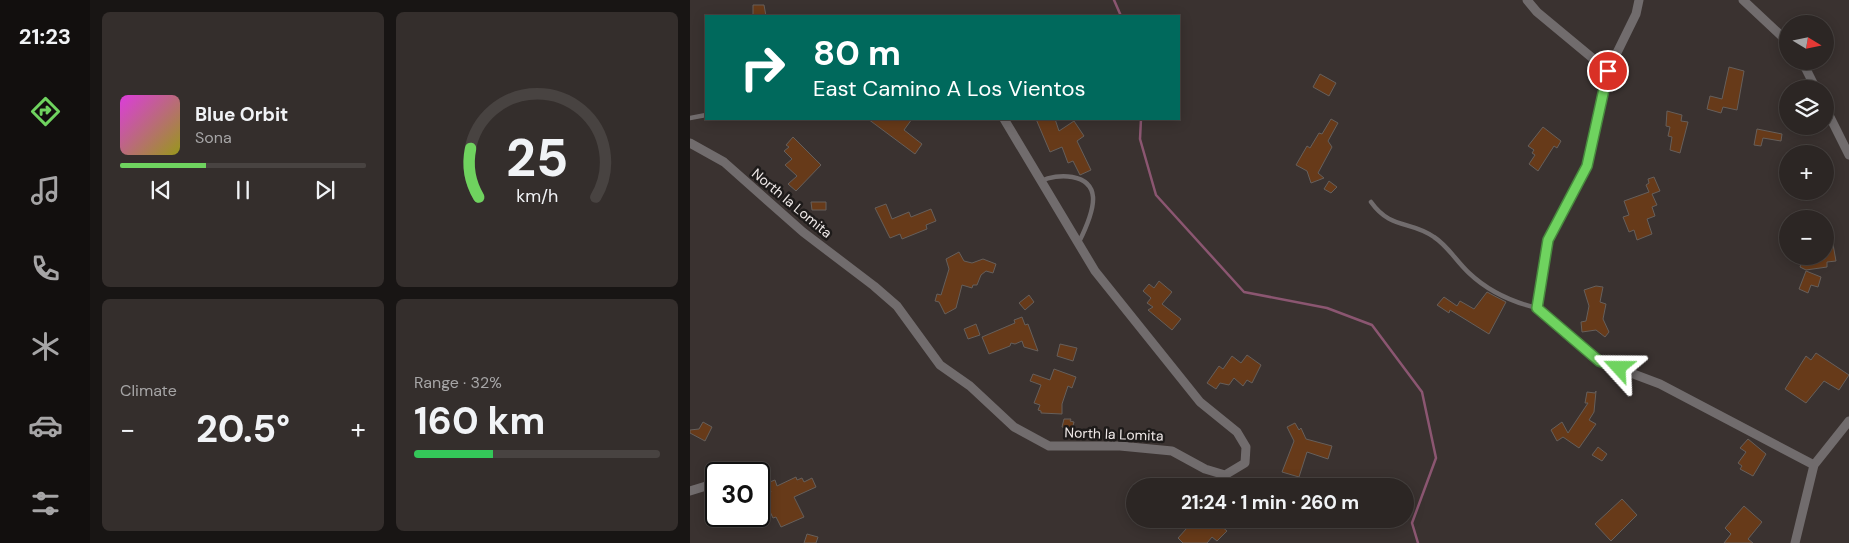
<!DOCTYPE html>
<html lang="en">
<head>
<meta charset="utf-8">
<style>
	:root { --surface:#2c2624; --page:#342e2c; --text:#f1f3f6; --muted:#a6a5a6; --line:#484341; --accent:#6fd35f }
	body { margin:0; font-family:"DM Sans",sans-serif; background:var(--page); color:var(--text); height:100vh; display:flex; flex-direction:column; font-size:19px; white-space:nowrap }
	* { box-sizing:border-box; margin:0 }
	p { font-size:16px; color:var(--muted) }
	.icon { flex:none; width:28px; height:28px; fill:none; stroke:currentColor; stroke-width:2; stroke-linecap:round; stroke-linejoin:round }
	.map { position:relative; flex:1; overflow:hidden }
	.sheet { display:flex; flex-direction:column; gap:12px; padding:12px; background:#181514; width:600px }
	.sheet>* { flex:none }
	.top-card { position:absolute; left:15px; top:15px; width:475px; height:105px; border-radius:0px; box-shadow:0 2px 12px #0003,0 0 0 1px var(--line); background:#00695c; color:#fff; overflow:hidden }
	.needle { width:32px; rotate:100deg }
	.buttons { position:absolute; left:1089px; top:15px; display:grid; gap:10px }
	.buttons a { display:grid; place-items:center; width:55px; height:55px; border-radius:50%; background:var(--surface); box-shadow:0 2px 12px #0003,0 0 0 1px var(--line); font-size:25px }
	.speed { position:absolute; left:15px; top:462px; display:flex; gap:10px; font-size:25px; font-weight:700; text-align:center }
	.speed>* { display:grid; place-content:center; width:65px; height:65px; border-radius:50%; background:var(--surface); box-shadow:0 2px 12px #0003,0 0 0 1px var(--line); line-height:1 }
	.speed .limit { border:2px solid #111; border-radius:8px; background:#fff; color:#111 }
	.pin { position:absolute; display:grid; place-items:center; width:42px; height:42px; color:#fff; margin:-21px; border:2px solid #fff; border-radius:50%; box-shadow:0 1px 5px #0007 }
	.me { position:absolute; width:55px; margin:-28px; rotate:294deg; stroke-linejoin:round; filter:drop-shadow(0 0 4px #0008) }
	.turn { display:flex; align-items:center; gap:18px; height:105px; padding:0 25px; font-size:22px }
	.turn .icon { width:65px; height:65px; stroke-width:2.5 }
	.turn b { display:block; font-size:35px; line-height:42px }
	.big { font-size:38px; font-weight:700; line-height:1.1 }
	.sheet .tile { flex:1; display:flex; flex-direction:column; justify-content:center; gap:8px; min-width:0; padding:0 18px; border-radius:8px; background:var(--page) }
	.sheet .dial { align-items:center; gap:0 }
	.dial svg { height:130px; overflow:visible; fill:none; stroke:var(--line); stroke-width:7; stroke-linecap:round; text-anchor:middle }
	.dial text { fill:var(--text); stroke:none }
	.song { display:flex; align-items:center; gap:15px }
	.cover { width:60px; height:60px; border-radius:8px; background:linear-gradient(135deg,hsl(300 70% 55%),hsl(60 70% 35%)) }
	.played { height:5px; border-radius:2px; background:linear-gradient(90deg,var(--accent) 35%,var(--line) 35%) }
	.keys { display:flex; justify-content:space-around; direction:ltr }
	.heat { display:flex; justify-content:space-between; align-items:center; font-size:28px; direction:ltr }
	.charge { height:8px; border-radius:4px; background:linear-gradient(90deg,#34c759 32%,var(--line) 0) }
	.sheet .tiles { flex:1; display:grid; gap:12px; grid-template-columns:repeat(2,1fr) }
	.trip { position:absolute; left:436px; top:478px; width:288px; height:50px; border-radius:25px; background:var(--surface); box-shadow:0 2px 12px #0003,0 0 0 1px var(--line); font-weight:700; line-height:50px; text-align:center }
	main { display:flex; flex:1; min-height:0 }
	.menu { display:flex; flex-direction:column; width:90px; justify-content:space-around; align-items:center; background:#120f0e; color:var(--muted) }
	.menu .icon { width:35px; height:35px }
	.menu .selected { color:var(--accent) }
	.menu b { font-size:22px; color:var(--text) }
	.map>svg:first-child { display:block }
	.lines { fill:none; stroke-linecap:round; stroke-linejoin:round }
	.stream { stroke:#8b5671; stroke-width:2.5 }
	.building { fill:#673a19; stroke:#665f5b }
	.lane { stroke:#716c6d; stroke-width:4.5 }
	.street { stroke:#716c6d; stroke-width:9 }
	.route-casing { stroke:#48893e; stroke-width:12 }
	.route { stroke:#6fd35f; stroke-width:9 }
	.labels { text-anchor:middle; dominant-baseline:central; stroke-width:5; stroke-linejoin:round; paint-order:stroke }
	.street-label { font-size:14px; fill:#f0eae9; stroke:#1e1b1a }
</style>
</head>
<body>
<main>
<nav class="menu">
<b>21:23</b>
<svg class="icon selected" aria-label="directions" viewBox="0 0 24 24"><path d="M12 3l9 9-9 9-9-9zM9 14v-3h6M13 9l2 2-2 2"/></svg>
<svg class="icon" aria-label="music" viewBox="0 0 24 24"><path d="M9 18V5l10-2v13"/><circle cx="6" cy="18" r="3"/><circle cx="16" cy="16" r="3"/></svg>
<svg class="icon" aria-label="phone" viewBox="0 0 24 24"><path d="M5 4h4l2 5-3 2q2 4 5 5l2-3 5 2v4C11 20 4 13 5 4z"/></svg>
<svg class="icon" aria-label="climate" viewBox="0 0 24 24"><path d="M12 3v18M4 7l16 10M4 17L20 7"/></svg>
<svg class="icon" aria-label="car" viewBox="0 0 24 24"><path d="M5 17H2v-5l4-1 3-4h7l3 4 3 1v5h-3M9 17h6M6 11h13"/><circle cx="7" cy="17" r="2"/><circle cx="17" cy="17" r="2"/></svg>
<svg class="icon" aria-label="filters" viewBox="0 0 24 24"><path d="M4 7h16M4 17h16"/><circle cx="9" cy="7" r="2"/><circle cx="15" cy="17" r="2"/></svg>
</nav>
<section class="sheet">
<div class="tiles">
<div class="tile">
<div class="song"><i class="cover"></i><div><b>Blue Orbit</b><p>Sona</p></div></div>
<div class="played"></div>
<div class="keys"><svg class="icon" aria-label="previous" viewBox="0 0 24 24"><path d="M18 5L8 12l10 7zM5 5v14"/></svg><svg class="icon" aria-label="pause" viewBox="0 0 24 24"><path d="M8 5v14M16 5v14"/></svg><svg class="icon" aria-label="next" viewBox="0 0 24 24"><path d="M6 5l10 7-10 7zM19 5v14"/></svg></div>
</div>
<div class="tile dial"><svg viewBox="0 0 100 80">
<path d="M14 69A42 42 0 1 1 86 69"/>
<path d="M14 69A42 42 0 0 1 9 39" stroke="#6fd35f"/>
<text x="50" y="56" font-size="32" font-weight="700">25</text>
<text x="50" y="72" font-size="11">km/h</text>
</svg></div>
<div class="tile"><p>Climate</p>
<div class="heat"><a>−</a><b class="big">20.5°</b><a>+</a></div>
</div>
<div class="tile"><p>Range · 32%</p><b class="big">160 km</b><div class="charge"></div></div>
</div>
</section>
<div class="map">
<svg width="1159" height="543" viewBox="0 0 1159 543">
	<rect width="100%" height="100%" fill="#3a3230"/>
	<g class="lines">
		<path class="stream" d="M424 0 431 16
			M451 119 450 139 466 195 554 292 637 308 682 325 732 392 746 458 722 523 728 543"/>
	</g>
	<path class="building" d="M63 5H74L76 16H63Z
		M1039 67 1054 71 1047 110 1033 107 1031 113 1017 109 1020 96 1032 99Z
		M630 74 646 83 639 96 623 87Z
		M977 111 992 115 991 121 998 122 990 153 980 150 982 137 978 136 980 127 976 126Z
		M178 119H222L214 130 232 144 225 154Z
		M346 119H365L369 131 384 121 394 136 387 141 401 170 390 175 383 161 378 163 372 147 360 152Z
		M641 119 648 123 638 141 642 147 628 173 634 178 621 183 617 171 606 165 617 146 620 148 629 133 632 134Z
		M853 127 871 141 867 148 864 146 848 171 839 164 845 155 842 153 844 150 838 146Z
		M1067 129 1092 134 1091 141 1073 138 1071 146 1064 145Z
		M103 137 131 165 106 191 98 184 107 176 95 165 102 159 94 151 99 147 96 145Z
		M964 177 970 191 962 194 967 205 962 207 965 216 957 219 962 234 947 240 944 230 939 232 933 217 939 215 934 201 959 192 956 185 959 183 958 179Z
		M639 181 647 187 641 193 634 189Z
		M121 202H136V210H122Z
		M196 204 202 219 219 212 221 217 241 209 246 221 236 225 237 229 212 239 210 234 200 238 185 208Z
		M1139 222 1146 261 1137 262V267L1116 270 1110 267 1114 256H1127L1135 259V223Z
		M269 252 274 261 282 263 293 259 306 264 303 273 296 271 291 275 287 285H283L282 288 272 285 266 308 255 314 249 302 245 301 247 294 251 295 259 269 256 259Z
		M1116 271 1131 277 1128 287 1121 285 1118 293 1109 289Z
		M469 281 482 292 472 304 491 319 482 330 458 310 463 307 457 303 461 298 453 291 459 284 464 288Z
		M906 286 913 287 910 302 916 304 913 319 919 332 915 337 906 330 892 332 891 322 896 321 899 306 894 290Z
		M797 292 816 302 799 334 760 310 759 313 747 305 754 297 767 306 770 301 784 309Z
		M339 295 344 302 335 310 329 303Z
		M332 317 335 325 338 324 348 351 334 347 332 341 325 344 321 343 320 346 299 354 292 337 325 323 324 320Z
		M286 324 290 335 278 339 274 329Z
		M370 344 387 348 383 361 367 356Z
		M1126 353 1159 375 1149 390 1134 381 1116 403 1095 389 1116 356 1121 360Z
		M557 355 571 365 562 383 557 380 553 386 544 378 539 385 530 383 526 389 517 383 529 366 533 369 542 356 551 363Z
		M364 369 386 377 382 388 378 386 372 404V414L351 413V411L348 410 350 405 344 403 351 385 340 381 343 374 360 380Z
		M906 391 904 412 899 420 906 424 889 448 873 437 867 441 861 430 872 422 878 433 898 403H895L897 392 905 393Z
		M374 419H381L380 421 384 422 382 429 372 427Z
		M13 422 22 427 15 441 0 433V430L9 429Z
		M605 423 609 430 611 428 616 439 642 446 638 459 617 452 609 477 592 472 604 441 597 427Z
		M1058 439 1076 454 1063 476 1050 469 1052 466 1048 463 1056 452 1050 448Z
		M908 447 917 454 912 461 902 455Z
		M106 477 107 480 112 478 114 482 122 478 126 487 104 497 114 517 91 527 86 517 83 518 75 501 79 499 76 494 81 492 77 483 85 480 87 486Z
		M932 499 947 515 921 541 905 524Z
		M1054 506 1072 522 1058 539 1063 543H1034L1041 534 1035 528Z
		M505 519H509L517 526 524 519H535L530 525 537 531 527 541 522 537 517 543H493L488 538Z
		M117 534 128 537 126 543H114Z"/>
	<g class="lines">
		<path class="lane" d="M0 118 16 115
			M351 181C367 173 401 173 403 197 404 211 395 230 389 242
			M681 202C701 230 720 220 744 237 758 246 766 261 779 273 798 291 822 302 847 308"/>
		<path class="street" d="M837 0 847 12 918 71
			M949 0 946 14 918 71 897 166 858 240 847 308 909 361 970 384 1124 465
			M1053 0 1098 42
			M1112 61 1126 89
			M1135 107 1159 155
			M0 143 34 162 113 232 184 286 207 306 250 365 280 386 324 427 359 446H430L482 451 515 469 535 475 555 463 556 447 547 432 510 402 405 271 314 119
			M0 491 26 483
			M1105 543 1124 465 1159 421"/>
	</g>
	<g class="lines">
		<g class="route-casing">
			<path id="route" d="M918 71 897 166 858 240 847 308 909 361 929 368"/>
		</g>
		<use href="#route" class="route"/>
	</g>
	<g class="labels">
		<g class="street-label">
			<text transform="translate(102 203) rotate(40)">North la Lomita</text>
			<text transform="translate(424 434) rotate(2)">North la Lomita</text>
		</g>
	</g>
</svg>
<div class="buttons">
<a><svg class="needle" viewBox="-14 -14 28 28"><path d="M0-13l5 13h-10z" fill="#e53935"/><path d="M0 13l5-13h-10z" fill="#a6a5a6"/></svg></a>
<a><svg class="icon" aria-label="layers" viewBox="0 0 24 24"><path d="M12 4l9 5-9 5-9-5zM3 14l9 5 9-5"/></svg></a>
<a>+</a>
<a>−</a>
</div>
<div class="speed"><div class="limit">30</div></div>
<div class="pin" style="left:918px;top:71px;background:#d93025"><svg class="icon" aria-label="arrive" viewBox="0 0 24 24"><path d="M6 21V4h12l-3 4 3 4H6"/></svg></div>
<svg class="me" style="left:929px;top:368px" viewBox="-20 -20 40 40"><path d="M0-17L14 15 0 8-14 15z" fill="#6fd35f" stroke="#fff" stroke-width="4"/></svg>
<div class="trip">21:24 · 1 min · 260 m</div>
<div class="top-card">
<div class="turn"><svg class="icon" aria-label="right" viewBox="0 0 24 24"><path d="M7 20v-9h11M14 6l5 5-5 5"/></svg><div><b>80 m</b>East Camino A Los Vientos</div></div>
</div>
</div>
</main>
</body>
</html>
